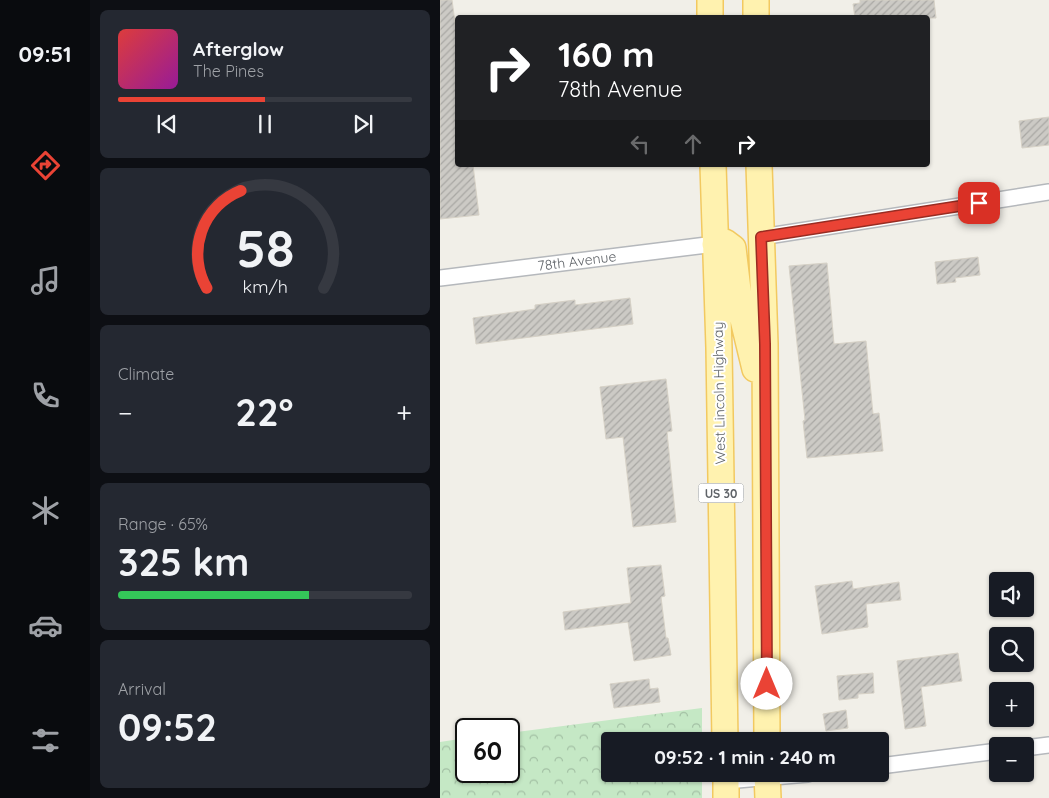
<!DOCTYPE html>
<html lang="en">
<head>
<meta charset="utf-8">
<style>
	:root { --surface:#171b24; --page:#242831; --text:#f1f3f6; --muted:#9ea1a6; --line:#363941; --accent:#ea4335 }
	body { margin:0; font-family:Quicksand,sans-serif; background:var(--page); color:var(--text); height:100vh; display:flex; flex-direction:column; font-size:19px; white-space:nowrap }
	* { box-sizing:border-box; margin:0 }
	p { font-size:16px; color:var(--muted) }
	.icon { flex:none; width:28px; height:28px; fill:none; stroke:currentColor; stroke-width:2; stroke-linecap:round; stroke-linejoin:round }
	.map { position:relative; flex:1; overflow:hidden }
	.side { display:flex; flex-direction:column; gap:10px; padding:10px; background:#0d0f14; width:350px }
	.side>* { flex:none }
	.banner { position:absolute; left:15px; top:15px; width:475px; height:152px; border-radius:5px; box-shadow:0 1px 4px #0004; background:#202124; color:#fff; overflow:hidden }
	.buttons { position:absolute; left:549px; top:572px; display:grid; gap:10px }
	.buttons a { display:grid; place-items:center; width:45px; height:45px; border-radius:5px; background:var(--surface); box-shadow:0 1px 4px #0004; font-size:25px }
	.speed { position:absolute; left:15px; top:718px; display:flex; gap:10px; font-size:25px; font-weight:700; text-align:center }
	.speed>* { display:grid; place-content:center; width:65px; height:65px; border-radius:50%; background:var(--surface); box-shadow:0 1px 4px #0004; line-height:1 }
	.speed .limit { border:2px solid #111; border-radius:8px; background:#fff; color:#111 }
	.pin { position:absolute; display:grid; place-items:center; width:42px; height:42px; color:#fff; margin:-21px; border-radius:10px; box-shadow:0 2px 8px #0006 }
	.me { position:absolute; width:55px; margin:-28px; rotate:0deg; stroke-linejoin:round; filter:drop-shadow(0 0 4px #0008) }
	.turn { display:flex; align-items:center; gap:18px; height:105px; padding:0 20px; font-size:22px }
	.turn .icon { width:65px; height:65px; stroke-width:2.5 }
	.turn b { display:block; font-size:35px; line-height:42px }
	.lanes { display:flex; align-items:center; height:48px; padding:0 20px; background:#0003; justify-content:center; gap:25px; direction:ltr }
	.lanes .off { opacity:.35 }
	.big { font-size:38px; font-weight:700; line-height:1.1 }
	.side .widget { flex:1; display:flex; flex-direction:column; justify-content:center; gap:8px; min-width:0; padding:0 18px; border-radius:8px; background:var(--page) }
	.side .dial { align-items:center; gap:0 }
	.dial svg { height:130px; overflow:visible; fill:none; stroke:var(--line); stroke-width:7; stroke-linecap:round; text-anchor:middle }
	.dial text { fill:var(--text); stroke:none }
	.song { display:flex; align-items:center; gap:15px }
	.cover { width:60px; height:60px; border-radius:8px; background:linear-gradient(135deg,hsl(0 70% 55%),hsl(300 70% 35%)) }
	.played { height:5px; border-radius:2px; background:linear-gradient(90deg,var(--accent) 50%,var(--line) 50%) }
	.keys { display:flex; justify-content:space-around; direction:ltr }
	.heat { display:flex; justify-content:space-between; align-items:center; font-size:28px; direction:ltr }
	.charge { height:8px; border-radius:4px; background:linear-gradient(90deg,#34c759 65%,var(--line) 0) }
	.trip { position:absolute; left:161px; top:732px; width:288px; height:50px; border-radius:5px; background:var(--surface); box-shadow:0 1px 4px #0004; font-weight:700; line-height:50px; text-align:center }
	main { display:flex; flex:1; min-height:0 }
	.tabs { display:flex; flex-direction:column; width:90px; justify-content:space-around; align-items:center; background:#090b0e; color:var(--muted) }
	.tabs .icon { width:35px; height:35px }
	.tabs .on { color:var(--accent) }
	.tabs b { font-size:22px; color:var(--text) }
	.map>svg:first-child { display:block }
	.forest { fill:url(#forest-crowns) }
	.building { fill:url(#building-hatch); stroke:#d6d1c6 }
	.lines { fill:none; stroke-linecap:round; stroke-linejoin:round }
	.street-casing { stroke:#b5b8bc; stroke-width:18 }
	.primary-casing { stroke:#f2c960; stroke-width:28 }
	.street { stroke:#fff; stroke-width:15 }
	.primary { stroke:#fff2af; stroke-width:25 }
	.route-casing { stroke:#982c22; stroke-width:12 }
	.route { stroke:#ea4335; stroke-width:9 }
	.labels { text-anchor:middle; dominant-baseline:central; stroke-width:4; stroke-linejoin:round; paint-order:stroke }
	.shield { fill:#fff; stroke:#8f9295; stroke-width:1 }
	.shield-label { font-size:12px; font-weight:bold; fill:#5f6368 }
	.street-label { font-size:14px; fill:#5f6368; stroke:#fff }
</style>
</head>
<body>
<main>
<nav class="tabs">
<b>09:51</b>
<svg class="icon on" aria-label="directions" viewBox="0 0 24 24"><path d="M12 3l9 9-9 9-9-9zM9 14v-3h6M13 9l2 2-2 2"/></svg>
<svg class="icon" aria-label="music" viewBox="0 0 24 24"><path d="M9 18V5l10-2v13"/><circle cx="6" cy="18" r="3"/><circle cx="16" cy="16" r="3"/></svg>
<svg class="icon" aria-label="phone" viewBox="0 0 24 24"><path d="M5 4h4l2 5-3 2q2 4 5 5l2-3 5 2v4C11 20 4 13 5 4z"/></svg>
<svg class="icon" aria-label="climate" viewBox="0 0 24 24"><path d="M12 3v18M4 7l16 10M4 17L20 7"/></svg>
<svg class="icon" aria-label="car" viewBox="0 0 24 24"><path d="M5 17H2v-5l4-1 3-4h7l3 4 3 1v5h-3M9 17h6M6 11h13"/><circle cx="7" cy="17" r="2"/><circle cx="17" cy="17" r="2"/></svg>
<svg class="icon" aria-label="filters" viewBox="0 0 24 24"><path d="M4 7h16M4 17h16"/><circle cx="9" cy="7" r="2"/><circle cx="15" cy="17" r="2"/></svg>
</nav>
<section class="side">
<div class="widget">
<div class="song"><i class="cover"></i><div><b>Afterglow</b><p>The Pines</p></div></div>
<div class="played"></div>
<div class="keys"><svg class="icon" aria-label="previous" viewBox="0 0 24 24"><path d="M18 5L8 12l10 7zM5 5v14"/></svg><svg class="icon" aria-label="pause" viewBox="0 0 24 24"><path d="M8 5v14M16 5v14"/></svg><svg class="icon" aria-label="next" viewBox="0 0 24 24"><path d="M6 5l10 7-10 7zM19 5v14"/></svg></div>
</div>
<div class="widget dial"><svg viewBox="0 0 100 80">
<path d="M14 69A42 42 0 1 1 86 69"/>
<path d="M14 69A42 42 0 0 1 35 9" stroke="#ea4335"/>
<text x="50" y="56" font-size="32" font-weight="700">58</text>
<text x="50" y="72" font-size="11">km/h</text>
</svg></div>
<div class="widget"><p>Climate</p>
<div class="heat"><a>−</a><b class="big">22°</b><a>+</a></div>
</div>
<div class="widget"><p>Range · 65%</p><b class="big">325 km</b><div class="charge"></div></div>
<div class="widget"><p>Arrival</p><b class="big">09:52</b></div>
</section>
<div class="map">
<svg width="609" height="798" viewBox="0 0 609 798">
	<defs>
		<pattern id="forest-crowns" width="20" height="18" patternUnits="userSpaceOnUse" patternTransform="scale(1.25)"><rect width="20" height="18" fill="#c5e8c5"/><path d="M2 6a3 3 0 1 1 6 0M12 15a3 3 0 1 1 6 0" fill="none" stroke="#a3c0a4"/></pattern>
		<pattern id="building-hatch" width="6" height="6" patternUnits="userSpaceOnUse" patternTransform="scale(1.25)"><rect width="6" height="6" fill="#cccac5"/><path d="M-1 1l2-2M0 6l6-6M5 7l2-2" fill="none" stroke="#a9a8a4"/></pattern>
	</defs>
	<rect width="100%" height="100%" fill="#f1efe8"/>
	<path class="forest" d="M262 708V741H170V774H262V798H0V742L26 738V771H69V733Z"/>
	<path class="building" d="M0 0H12L18 44V165H33L39 215 0 219Z
		M420 0H494L496 18H415L413 4 420 3Z
		M609 117V145L582 148 579 121Z
		M538 257 540 275 515 278 516 282 497 284 495 262Z
		M387 263 394 344 426 341 433 414 439 413 443 451 367 458 363 421 365 420 349 266Z
		M190 298 193 324 36 344 33 318 95 309V305L135 300V305Z
		M226 379 232 431 227 432 236 522 193 527 183 437 166 439 160 387Z
		M221 565 225 596 221 597 226 638H228L231 655 194 661 188 622 125 630 123 612 191 603 187 568Z
		M412 581 413 589 459 582 461 600 426 604 428 627 382 634 375 586Z
		M518 653 522 681 481 687 486 726 465 729 457 661Z
		M433 673 434 693 418 694V698L399 700 397 676Z
		M209 679 210 689 218 688 220 702 174 708 170 684Z
		M406 710 408 728 386 731 383 714Z"/>
	<g class="lines">
		<g class="street-casing">
			<path id="street" d="M321 237 609 192
				M0 278 275 244
				M585 748 609 745
				M440 766 558 751
				M286 781 368 774"/>
		</g>
		<g class="primary-casing">
			<path id="primary" d="M270 0V18
				M316 0V18
				M273 165 279 348 285 741
				M319 165 325 344 327 741
				M275 244 285 242 293 248 300 307 315 369
				M286 774V798
				M327 774 328 798"/>
		</g>
		<use href="#street" class="street"/>
		<use href="#primary" class="primary"/>
	</g>
	<g class="lines">
		<g class="route-casing">
			<path id="route" d="M327 684 325 344 321 237 539 203"/>
		</g>
		<use href="#route" class="route"/>
	</g>
	<g class="labels">
		<rect class="shield" x="258.5" y="483.5" width="45" height="19" rx="4"/>
		<g class="shield-label">
			<text x="281" y="493">US 30</text>
		</g>
		<g class="street-label">
			<text transform="translate(137 261) rotate(-7)">78th Avenue</text>
			<text transform="translate(279 393) rotate(-91)">West Lincoln Highway</text>
		</g>
	</g>
</svg>
<div class="buttons">
<a><svg class="icon" aria-label="sound" viewBox="0 0 24 24"><path d="M4 9h4l5-4v14l-5-4H4zM17 9q2 3 0 6"/></svg></a>
<a><svg class="icon" aria-label="search" viewBox="0 0 24 24"><circle cx="10" cy="10" r="6"/><path d="M15 15l6 6"/></svg></a>
<a>+</a>
<a>−</a>
</div>
<div class="speed"><div class="limit">60</div></div>
<div class="pin" style="left:539px;top:203px;background:#d93025"><svg class="icon" aria-label="arrive" viewBox="0 0 24 24"><path d="M6 21V4h12l-3 4 3 4H6"/></svg></div>
<svg class="me" style="left:327px;top:684px" viewBox="-20 -20 40 40"><circle r="19" fill="#fff"/><path d="M0-13L10 11 0 6-10 11z" fill="#ea4335"/></svg>
<div class="trip">09:52 · 1 min · 240 m</div>
<div class="banner">
<div class="turn"><svg class="icon" aria-label="right" viewBox="0 0 24 24"><path d="M7 20v-9h11M14 6l5 5-5 5"/></svg><div><b>160 m</b>78th Avenue</div></div>
<div class="lanes"><svg class="icon off" aria-label="left" viewBox="0 0 24 24"><path d="M17 20v-9H6M10 6l-5 5 5 5"/></svg><svg class="icon off" aria-label="ahead" viewBox="0 0 24 24"><path d="M12 20V5M6 11l6-6 6 6"/></svg><svg class="icon" aria-label="right" viewBox="0 0 24 24"><path d="M7 20v-9h11M14 6l5 5-5 5"/></svg></div>
</div>
</div>
</main>
</body>
</html>
